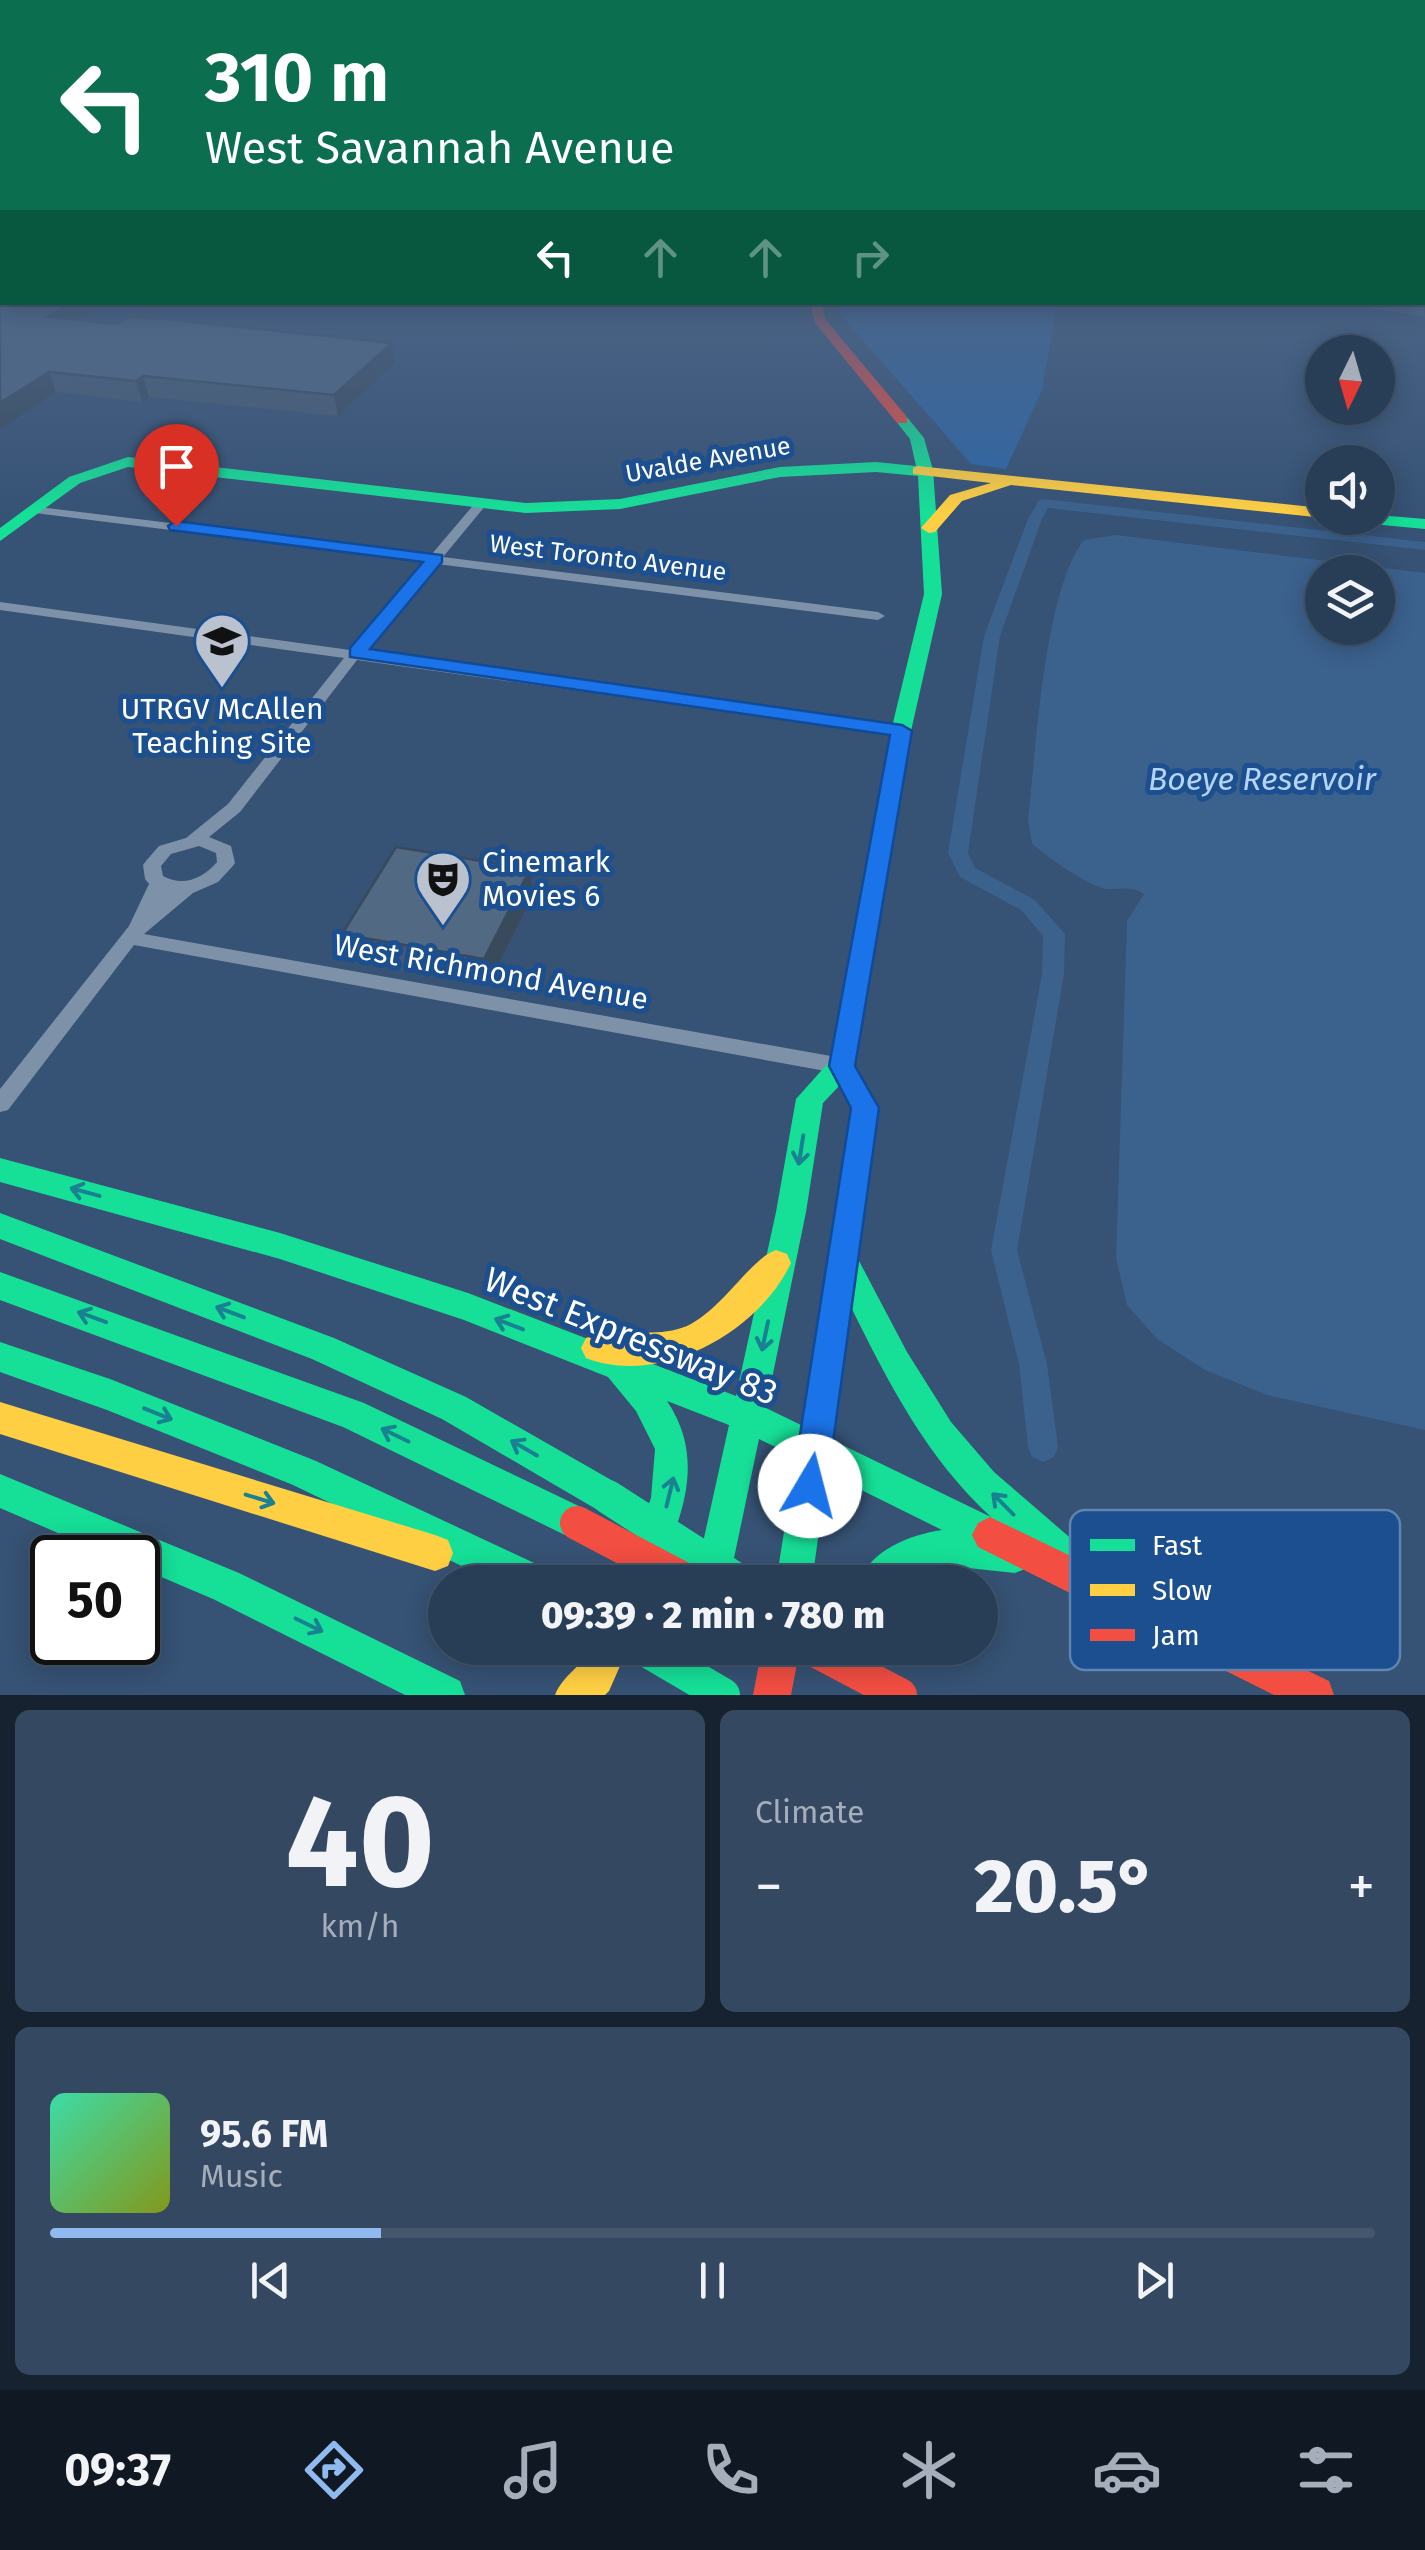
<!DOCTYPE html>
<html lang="en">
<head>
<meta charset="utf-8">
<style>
	:root { --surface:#283e57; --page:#344961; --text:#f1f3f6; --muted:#a5aeba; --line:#44576d; --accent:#90b9f0 }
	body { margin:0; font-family:"Fira Sans",sans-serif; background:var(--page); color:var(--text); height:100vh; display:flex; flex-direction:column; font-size:38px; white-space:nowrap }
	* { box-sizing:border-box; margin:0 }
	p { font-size:32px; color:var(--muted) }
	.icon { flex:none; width:55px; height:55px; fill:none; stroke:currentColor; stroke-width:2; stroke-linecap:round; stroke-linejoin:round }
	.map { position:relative; height:1695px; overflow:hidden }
	.panel { display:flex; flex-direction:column; gap:15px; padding:15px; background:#162230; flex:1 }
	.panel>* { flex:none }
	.guide { position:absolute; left:0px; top:0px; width:1425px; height:305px; box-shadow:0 5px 25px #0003,0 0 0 2px var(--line); background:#0b6e4f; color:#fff; overflow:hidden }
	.needle { width:65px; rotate:185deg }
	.buttons { position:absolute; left:1305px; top:335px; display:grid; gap:20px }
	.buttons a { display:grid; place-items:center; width:90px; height:90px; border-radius:50%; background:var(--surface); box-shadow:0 5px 25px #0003,0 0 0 2px var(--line); font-size:50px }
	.speed { position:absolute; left:30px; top:1535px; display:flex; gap:20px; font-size:50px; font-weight:700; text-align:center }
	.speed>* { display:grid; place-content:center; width:130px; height:130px; border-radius:50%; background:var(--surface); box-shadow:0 5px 25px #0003,0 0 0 2px var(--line); line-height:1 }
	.speed .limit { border:5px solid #111; border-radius:15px; background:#fff; color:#111 }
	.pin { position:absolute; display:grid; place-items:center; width:85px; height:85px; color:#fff; margin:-102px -42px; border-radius:50% 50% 50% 0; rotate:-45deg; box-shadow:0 0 10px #0007 }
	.pin .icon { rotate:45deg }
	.me { position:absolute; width:110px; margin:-55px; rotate:8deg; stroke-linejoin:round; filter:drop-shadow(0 0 8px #0008) }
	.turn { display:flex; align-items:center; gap:35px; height:210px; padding:0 40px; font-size:45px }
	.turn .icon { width:130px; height:130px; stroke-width:2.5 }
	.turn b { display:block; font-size:70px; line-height:85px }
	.lanes { display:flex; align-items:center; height:95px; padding:0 40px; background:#0003; justify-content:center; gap:50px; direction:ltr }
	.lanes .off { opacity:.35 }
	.big { font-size:75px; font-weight:800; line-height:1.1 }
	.panel .card { flex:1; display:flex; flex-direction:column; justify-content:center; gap:15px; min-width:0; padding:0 35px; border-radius:15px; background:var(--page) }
	.panel .dial { align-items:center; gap:0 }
	.dial b { font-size:130px; line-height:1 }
	.song { display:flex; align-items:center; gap:30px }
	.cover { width:120px; height:120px; border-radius:15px; background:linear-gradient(135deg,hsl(160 70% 55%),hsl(70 70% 35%)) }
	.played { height:10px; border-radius:5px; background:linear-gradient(90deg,var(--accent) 25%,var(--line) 25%) }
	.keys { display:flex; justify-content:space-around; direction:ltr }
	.heat { display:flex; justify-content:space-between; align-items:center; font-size:55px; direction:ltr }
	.panel .tiles { flex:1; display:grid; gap:15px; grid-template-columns:1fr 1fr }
	.card:last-child { grid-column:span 2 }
	.trip { position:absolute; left:428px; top:1565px; width:570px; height:100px; border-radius:50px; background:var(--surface); box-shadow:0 5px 25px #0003,0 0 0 2px var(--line); font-weight:800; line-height:100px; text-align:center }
	.tab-bar { display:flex; height:160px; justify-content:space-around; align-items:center; background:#101923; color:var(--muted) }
	.tab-bar .icon { width:70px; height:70px }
	.tab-bar .active { color:var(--accent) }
	.tab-bar b { font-size:45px; color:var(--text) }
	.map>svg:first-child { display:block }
	.green { fill:#2f66a5 }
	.water { fill:#3b618d; fill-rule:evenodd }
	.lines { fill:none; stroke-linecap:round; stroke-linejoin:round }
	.canal { fill:#3b618d; fill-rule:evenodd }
	.taxiway { fill:#5a728e; fill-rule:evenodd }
	.street { fill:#7d92a8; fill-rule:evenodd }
	.fast { fill:#16e098; fill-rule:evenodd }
	.slow { fill:#ffcf43; fill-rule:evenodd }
	.jam { fill:#f24e42; fill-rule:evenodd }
	.fast-bridge { stroke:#16e098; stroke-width:34 }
	.jam-bridge { stroke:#f24e42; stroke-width:34 }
	.wall { fill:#475a72 }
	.shaded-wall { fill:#394a5c }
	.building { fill:#526984; stroke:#394a5c; stroke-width:2.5 }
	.oneway { stroke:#198292 }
	.route { fill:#1a73e8; stroke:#114b97; stroke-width:2.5 }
	.labels { text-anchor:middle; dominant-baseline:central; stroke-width:10; stroke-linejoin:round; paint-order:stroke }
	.far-street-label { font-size:25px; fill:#fff; stroke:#1b4f8f }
	.poi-label { font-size:30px; fill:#fff; stroke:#1b4f8f }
	.street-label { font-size:30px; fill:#fff; stroke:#1b4f8f }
	.water-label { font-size:32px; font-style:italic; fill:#b5d3f5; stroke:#1b4f8f }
	.near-street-label { font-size:35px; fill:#fff; stroke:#1b4f8f }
	.key { fill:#1b4f8f; stroke:#5f84b1; stroke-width:2.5 }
	.key-label { font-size:28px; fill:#fff }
</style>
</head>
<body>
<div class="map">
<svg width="1425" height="1695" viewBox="0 0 1425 1695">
	<rect width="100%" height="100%" fill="#365274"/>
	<path class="green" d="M845 302 1057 303 1042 390 1006 469 971 464 838 312Z"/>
	<path class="water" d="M1116 535 1425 573V1430L1267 1395 1205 1370 1157 1339 1127 1305 1116 1258 1127 921 1144 894C1128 883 1115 893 1099 887 1075 877 1052 860 1032 844L1028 819C1036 751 1044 590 1084 540ZM1322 572H1378V628H1322Z"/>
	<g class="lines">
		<path class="canal" d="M1044 499 1425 542V550L1048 508 1042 519 1000 636 968 853 975 868 1035 900 1065 934 1064 974 1017 1250 1047 1364 1058 1447 1054 1457 1043 1462 1032 1457 1028 1447 1019 1364 991 1250 1042 974 1043 936 1021 910 960 877 948 853 984 636 1028 519 1039 500Z"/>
		<path class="taxiway" d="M1422 300 1425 317 1371 308 1368 302Z"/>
		<path class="street" d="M480 501 486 505 443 557 878 612 885 616 878 620 437 564 364 652 901 726 909 731 901 736 357 660 240 812 209 837 231 846 235 863 232 867 218 882 193 893 144 934 842 1058 849 1060 852 1066 849 1072 842 1074 134 945 8 1110 0 1112V1089L129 926 149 884 145 879 143 865 146 861 159 846 186 838 228 804 344 658 0 610V602L350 650 424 562 35 513 31 512V506L431 555 476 502ZM199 846 216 853 217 862C202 879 183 887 163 876L161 866 171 854Z"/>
		<path class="fast" d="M897 417H907L924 438 933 470 942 594 911 731 855 1066 879 1108 858 1259 907 1352 951 1422 994 1472 1082 1548 1087 1561 1082 1574 1069 1579 1056 1574 1032 1553 1028 1568 1015 1573 940 1565 920 1570 902 1582H859C871 1550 909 1535 942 1530L827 1473 812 1582H776L796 1457 759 1439 729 1582H699L696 1574 729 1425 667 1401C708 1462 680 1521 654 1582H618L651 1498 655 1449 636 1411 608 1377 464 1320 280 1259 0 1182V1158L280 1233 468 1293 736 1396 776 1212 796 1099 829 1062 891 731 924 594 918 476 876 472 780 477 620 509 526 513 128 467 80 483 0 541V528L69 477 128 457 526 503 620 499 780 467 876 462 916 466 910 439 895 420ZM839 1086 851 1108 801 1425 766 1408 806 1212 823 1103ZM851 1307C889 1384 927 1458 991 1517L832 1440Z
			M1378 515 1425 519V529L1361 523 1353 518H1378Z
			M0 1213 334 1338 466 1397 620 1485 625 1497 620 1509 608 1514 596 1509 442 1419 312 1359 0 1239Z
			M0 1272 364 1403 589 1511 595 1523 589 1535 577 1541 565 1535 343 1427 0 1300Z
			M0 1342 110 1379 316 1461 547 1569 552 1582H495L293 1485 107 1410 0 1372Z
			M0 1474 239 1573 460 1681 465 1695H405L213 1599 138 1567V1558H116L0 1508Z"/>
		<path class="slow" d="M918 466 1322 508 1324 518 1011 485 962 501 935 532 929 533 921 528 950 495 991 483 913 474V468Z
			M776 1250 787 1254 791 1263C759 1332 660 1387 586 1358L581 1348 586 1338C617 1325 654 1340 687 1326 723 1309 750 1259 776 1250Z
			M0 1402 435 1535 448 1540 453 1553 448 1566 435 1571 0 1434Z
			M590 1648H628L609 1691 605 1695H555C563 1675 581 1668 590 1648Z"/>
		<path class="jam" d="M810 302H822L825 319 907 417V423H897L815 323Z
			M990 1517 1329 1681 1334 1695H1274L978 1547 972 1535 978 1523Z
			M762 1648H800L791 1695H753Z"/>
		<path class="fast-bridge" d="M608 1497 740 1582
			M643 1648 723 1695"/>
		<path class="jam-bridge" d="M577 1523 689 1582
			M811 1648 900 1695"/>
	</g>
	<path class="wall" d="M2 302H109L80 320 395 363 338 416 149 397 142 402 56 392Z
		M530 869 533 895 488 985 349 961 342 934Z"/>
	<path class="shaded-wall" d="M72 302H109L53 337 47 317Z
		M392 343 395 363 338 416 334 395Z
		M49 372 56 392 0 429V403Z
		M143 376 149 397 142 402 136 381Z
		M530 869 533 895 488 985 484 959Z"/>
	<path class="building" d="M0 278H2V302H72L47 317 118 324 128 317 164 319 392 343 334 395 143 376 136 381 49 372 0 403Z
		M396 847 530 869 484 959 342 934Z"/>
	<defs><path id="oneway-shaft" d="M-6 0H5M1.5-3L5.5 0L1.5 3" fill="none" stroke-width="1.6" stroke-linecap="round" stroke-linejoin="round" transform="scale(2.5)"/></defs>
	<g class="oneway">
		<use href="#oneway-shaft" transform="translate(801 1150) rotate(99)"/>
		<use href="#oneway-shaft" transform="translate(85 1192) rotate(-165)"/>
		<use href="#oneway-shaft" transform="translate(230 1312) rotate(-159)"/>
		<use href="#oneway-shaft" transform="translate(92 1317) rotate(-160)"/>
		<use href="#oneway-shaft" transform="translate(509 1324) rotate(-159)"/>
		<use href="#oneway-shaft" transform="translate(765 1336) rotate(102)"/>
		<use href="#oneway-shaft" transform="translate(158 1414) rotate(22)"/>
		<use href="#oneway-shaft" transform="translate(395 1435) rotate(-154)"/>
		<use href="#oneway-shaft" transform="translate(524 1448) rotate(-150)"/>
		<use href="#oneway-shaft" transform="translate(670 1492) rotate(-76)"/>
		<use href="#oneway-shaft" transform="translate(260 1499) rotate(17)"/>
		<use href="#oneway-shaft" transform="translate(1003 1504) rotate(-135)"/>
		<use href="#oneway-shaft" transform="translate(309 1625) rotate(26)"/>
	</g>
	<linearGradient id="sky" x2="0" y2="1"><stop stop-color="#1e2d40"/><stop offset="0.54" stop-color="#4c6688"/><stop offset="1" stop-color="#4c6688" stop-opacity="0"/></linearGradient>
	<rect width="1425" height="515" fill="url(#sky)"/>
	<path class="route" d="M176 521 442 555V562L370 649 902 725 912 731 855 1066 879 1108 827 1486 822 1498 810 1503 797 1498 792 1486 851 1108 829 1066 890 735 350 657V648L423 562 170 530 168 526Z"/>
	<defs>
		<g id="university-pin" transform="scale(2.875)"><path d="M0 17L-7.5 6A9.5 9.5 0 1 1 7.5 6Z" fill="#b9c2ce" stroke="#1b4f8f"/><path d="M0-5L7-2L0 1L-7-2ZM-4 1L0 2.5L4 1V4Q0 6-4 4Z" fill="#111"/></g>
		<g id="theatre-pin" transform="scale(2.875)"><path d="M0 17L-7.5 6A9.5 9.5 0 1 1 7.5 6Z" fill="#b9c2ce" stroke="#1b4f8f"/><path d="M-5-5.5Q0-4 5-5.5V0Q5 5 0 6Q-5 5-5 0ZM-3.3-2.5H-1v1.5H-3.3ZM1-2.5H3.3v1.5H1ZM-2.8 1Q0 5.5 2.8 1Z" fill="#111"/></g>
	</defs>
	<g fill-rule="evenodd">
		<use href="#university-pin" x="222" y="641"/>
		<use href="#theatre-pin" x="443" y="879"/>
	</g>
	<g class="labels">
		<g class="far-street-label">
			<text transform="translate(708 460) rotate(-10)">Uvalde Avenue</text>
			<text transform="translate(608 558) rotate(7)">West Toronto Avenue</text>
		</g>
		<g class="poi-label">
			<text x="222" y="709">UTRGV McAllen<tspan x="222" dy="34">Teaching Site</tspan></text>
			<text x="482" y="862" text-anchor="start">Cinemark<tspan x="482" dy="34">Movies 6</tspan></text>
		</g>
		<g class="street-label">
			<text transform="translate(491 972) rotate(10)">West Richmond Avenue</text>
		</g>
		<g class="water-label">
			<text x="1262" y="779">Boeye Reservoir</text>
		</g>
		<g class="near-street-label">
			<text transform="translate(631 1336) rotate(22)">West Expressway 83</text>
		</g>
	</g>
	<rect x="1070" y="1510" width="330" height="160" rx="15" class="key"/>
	<rect x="1090" y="1539" width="45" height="12" fill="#16e098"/>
	<rect x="1090" y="1584" width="45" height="12" fill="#ffcf43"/>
	<rect x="1090" y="1629" width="45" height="12" fill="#f24e42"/>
	<g class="key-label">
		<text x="1152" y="1555">Fast</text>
		<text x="1152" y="1600">Slow</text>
		<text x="1152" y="1645">Jam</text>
	</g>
</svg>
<div class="buttons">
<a><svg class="needle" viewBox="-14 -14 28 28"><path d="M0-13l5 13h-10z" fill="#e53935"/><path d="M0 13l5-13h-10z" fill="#a5aeba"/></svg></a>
<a><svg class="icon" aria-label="sound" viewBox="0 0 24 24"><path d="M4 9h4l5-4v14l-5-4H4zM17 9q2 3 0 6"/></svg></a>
<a><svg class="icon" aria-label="layers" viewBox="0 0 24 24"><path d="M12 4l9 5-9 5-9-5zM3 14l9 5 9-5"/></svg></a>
</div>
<div class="speed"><div class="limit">50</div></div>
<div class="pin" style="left:176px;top:526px;background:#d93025"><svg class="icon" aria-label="arrive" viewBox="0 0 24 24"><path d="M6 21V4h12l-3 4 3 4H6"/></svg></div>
<svg class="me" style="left:810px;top:1486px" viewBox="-20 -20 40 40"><circle r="19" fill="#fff"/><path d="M0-13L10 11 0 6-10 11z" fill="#1a73e8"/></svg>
<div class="trip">09:39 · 2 min · 780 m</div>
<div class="guide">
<div class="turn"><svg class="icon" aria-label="left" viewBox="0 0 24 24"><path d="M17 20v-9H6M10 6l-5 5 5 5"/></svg><div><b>310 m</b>West Savannah Avenue</div></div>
<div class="lanes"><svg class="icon" aria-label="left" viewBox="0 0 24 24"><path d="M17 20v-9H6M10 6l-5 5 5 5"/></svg><svg class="icon off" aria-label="ahead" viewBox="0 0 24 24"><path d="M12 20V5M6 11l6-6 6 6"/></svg><svg class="icon off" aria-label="ahead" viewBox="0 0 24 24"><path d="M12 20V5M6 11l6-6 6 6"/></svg><svg class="icon off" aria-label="right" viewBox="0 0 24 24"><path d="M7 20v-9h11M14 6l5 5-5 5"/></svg></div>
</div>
</div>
<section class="panel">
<div class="tiles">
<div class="card dial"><b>40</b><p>km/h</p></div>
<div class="card"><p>Climate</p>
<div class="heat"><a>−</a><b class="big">20.5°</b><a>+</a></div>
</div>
<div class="card">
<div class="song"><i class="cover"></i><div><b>95.6 FM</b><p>Music</p></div></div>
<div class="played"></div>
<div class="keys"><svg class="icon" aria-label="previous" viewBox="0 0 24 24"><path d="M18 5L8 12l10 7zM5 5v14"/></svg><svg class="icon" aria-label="pause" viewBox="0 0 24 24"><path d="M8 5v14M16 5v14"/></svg><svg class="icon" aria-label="next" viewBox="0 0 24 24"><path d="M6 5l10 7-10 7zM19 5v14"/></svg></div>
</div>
</div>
</section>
<nav class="tab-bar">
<b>09:37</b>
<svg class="icon active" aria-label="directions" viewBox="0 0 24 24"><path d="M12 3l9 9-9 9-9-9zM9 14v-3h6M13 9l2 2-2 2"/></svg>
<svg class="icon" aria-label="music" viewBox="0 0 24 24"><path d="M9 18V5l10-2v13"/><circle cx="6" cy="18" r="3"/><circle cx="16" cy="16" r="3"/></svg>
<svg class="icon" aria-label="phone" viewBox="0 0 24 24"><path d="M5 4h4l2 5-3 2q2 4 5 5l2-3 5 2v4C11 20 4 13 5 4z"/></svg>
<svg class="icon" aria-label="climate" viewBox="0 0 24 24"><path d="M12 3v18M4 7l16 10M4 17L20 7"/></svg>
<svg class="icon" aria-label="car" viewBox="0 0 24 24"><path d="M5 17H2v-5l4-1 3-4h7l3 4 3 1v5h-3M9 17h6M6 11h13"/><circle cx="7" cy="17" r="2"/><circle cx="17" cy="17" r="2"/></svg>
<svg class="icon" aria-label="filters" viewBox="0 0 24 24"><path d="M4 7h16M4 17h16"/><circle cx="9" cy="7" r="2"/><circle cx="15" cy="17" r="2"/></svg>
</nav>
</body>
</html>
